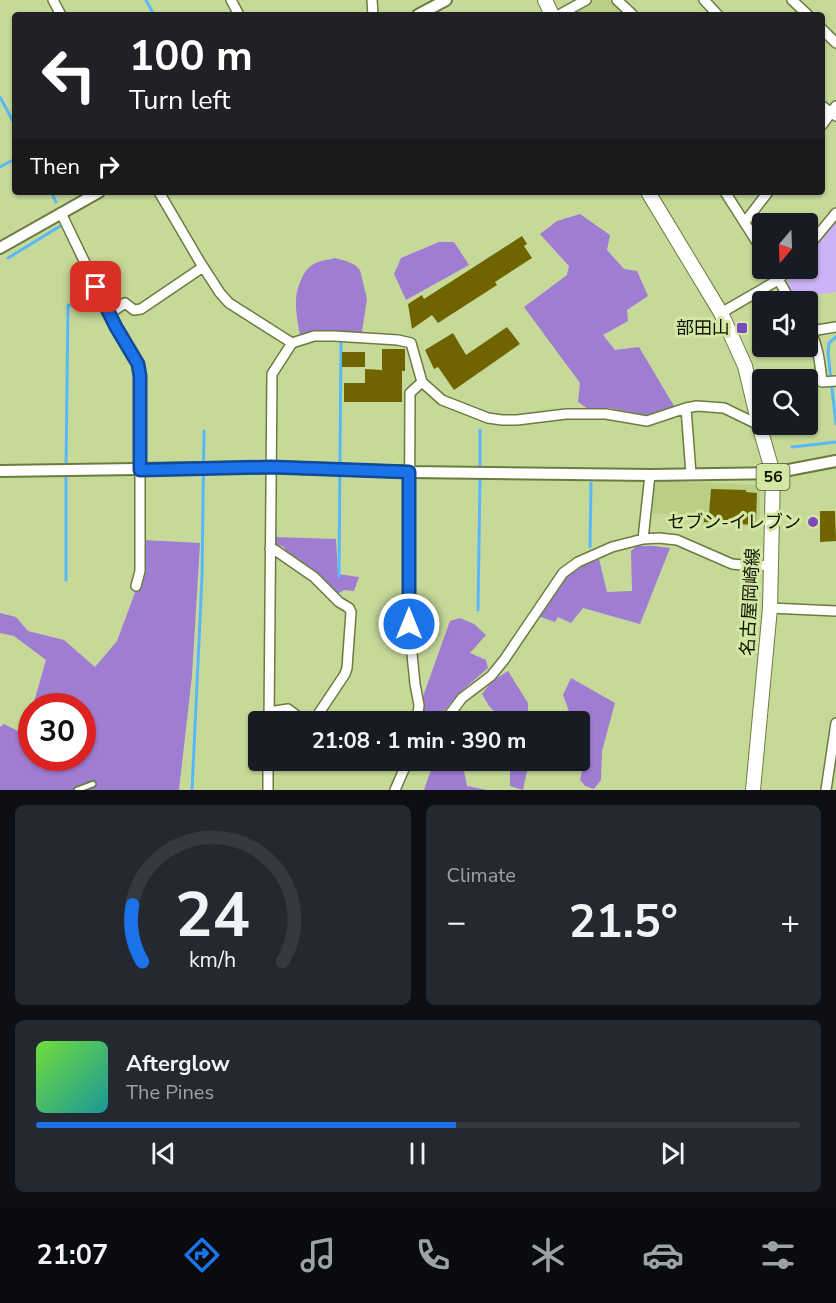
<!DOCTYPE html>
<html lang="en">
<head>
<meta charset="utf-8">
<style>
	:root { --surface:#171b24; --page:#242831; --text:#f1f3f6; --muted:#9ea1a6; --line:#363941; --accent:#1a73e8 }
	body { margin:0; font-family:"Nunito Sans","Noto Sans JP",sans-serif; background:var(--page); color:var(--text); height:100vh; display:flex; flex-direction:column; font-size:22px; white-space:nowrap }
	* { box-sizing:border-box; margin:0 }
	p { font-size:20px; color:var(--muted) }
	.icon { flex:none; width:33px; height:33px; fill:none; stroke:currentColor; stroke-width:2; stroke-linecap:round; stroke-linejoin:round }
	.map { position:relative; height:790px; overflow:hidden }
	.drawer { display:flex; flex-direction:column; gap:15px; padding:15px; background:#0d0f14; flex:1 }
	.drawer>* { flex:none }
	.banner { position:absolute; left:12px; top:12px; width:813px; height:183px; border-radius:6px; box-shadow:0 2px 4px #0004; background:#202124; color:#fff; overflow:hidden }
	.needle { width:39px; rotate:199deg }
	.buttons { position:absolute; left:752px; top:213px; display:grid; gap:12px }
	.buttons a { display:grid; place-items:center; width:66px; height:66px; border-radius:6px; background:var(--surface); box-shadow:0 2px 4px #0004; font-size:30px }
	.speed { position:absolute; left:18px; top:693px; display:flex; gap:12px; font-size:30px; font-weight:700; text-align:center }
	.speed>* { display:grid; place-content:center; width:78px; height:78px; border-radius:50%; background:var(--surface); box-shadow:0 2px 4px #0004; line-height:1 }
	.speed .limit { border:9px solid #d22; background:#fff; color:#111 }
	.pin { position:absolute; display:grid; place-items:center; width:51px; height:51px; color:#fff; margin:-26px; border-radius:12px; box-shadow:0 3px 9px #0006 }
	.me { position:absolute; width:66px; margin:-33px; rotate:0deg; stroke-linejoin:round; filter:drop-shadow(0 0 4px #0008) }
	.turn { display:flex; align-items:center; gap:21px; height:126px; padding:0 18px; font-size:27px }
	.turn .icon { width:78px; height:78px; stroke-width:2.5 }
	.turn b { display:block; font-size:42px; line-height:51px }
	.then { display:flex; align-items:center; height:57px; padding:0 18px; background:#0003; gap:12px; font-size:22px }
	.big { font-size:45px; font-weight:700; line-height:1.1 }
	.drawer .tile { flex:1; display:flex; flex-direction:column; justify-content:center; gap:9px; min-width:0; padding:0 21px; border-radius:9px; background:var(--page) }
	.drawer .dial { align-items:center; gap:0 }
	.dial svg { height:156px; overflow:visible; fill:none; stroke:var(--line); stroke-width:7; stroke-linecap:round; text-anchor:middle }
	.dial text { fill:var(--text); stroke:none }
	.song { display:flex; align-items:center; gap:18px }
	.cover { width:72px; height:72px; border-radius:9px; background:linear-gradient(135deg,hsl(100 70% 55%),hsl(180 70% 35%)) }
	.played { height:6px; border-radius:3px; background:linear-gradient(90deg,var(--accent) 55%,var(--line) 55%) }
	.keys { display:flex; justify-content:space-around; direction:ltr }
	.heat { display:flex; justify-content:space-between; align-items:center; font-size:33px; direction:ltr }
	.drawer .tiles { flex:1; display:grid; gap:15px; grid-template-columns:1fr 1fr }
	.tile:last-child { grid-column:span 2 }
	.trip { position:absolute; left:248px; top:711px; width:342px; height:60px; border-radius:6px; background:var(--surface); box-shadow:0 2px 4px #0004; font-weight:700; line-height:60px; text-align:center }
	.tabs { display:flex; height:96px; justify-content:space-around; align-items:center; background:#090b0e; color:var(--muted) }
	.tabs .icon { width:42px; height:42px }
	.tabs .current { color:var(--accent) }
	.tabs b { font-size:27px; color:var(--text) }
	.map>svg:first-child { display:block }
	.built { fill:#bace86 }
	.green { fill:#ccb3f6 }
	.forest { fill:#9f7dd3; fill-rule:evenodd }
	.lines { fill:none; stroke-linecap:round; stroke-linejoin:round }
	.stream { stroke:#59b8fa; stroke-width:3 }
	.building { fill:#706401 }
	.service-casing { stroke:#6c7c3f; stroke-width:8 }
	.minor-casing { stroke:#6c7c3f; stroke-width:12 }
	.tertiary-casing { stroke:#6c7c3f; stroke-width:14 }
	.primary-casing { stroke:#6c7c3f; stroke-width:16 }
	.service { stroke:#fff; stroke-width:4.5 }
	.minor { stroke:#fff; stroke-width:9 }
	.tertiary { stroke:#fff; stroke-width:10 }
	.primary { stroke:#fff; stroke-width:14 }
	.route-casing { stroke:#114b97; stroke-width:15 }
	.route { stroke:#1a73e8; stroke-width:10 }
	.poi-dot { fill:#7d47be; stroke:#d4e7a5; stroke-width:2 }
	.labels { text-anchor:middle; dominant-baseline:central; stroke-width:6; stroke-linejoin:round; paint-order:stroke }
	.shield { fill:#d4e7a5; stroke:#4a5432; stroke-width:1.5 }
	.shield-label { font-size:16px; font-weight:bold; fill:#0f1500 }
	.poi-label { font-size:18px; fill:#0f1500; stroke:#d4e7a5; text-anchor:end }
	.street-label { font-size:18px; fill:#0f1500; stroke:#d4e7a5 }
</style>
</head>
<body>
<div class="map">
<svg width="836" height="790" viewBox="0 0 836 790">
	<rect width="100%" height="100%" fill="#c7d999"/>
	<path class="built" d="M593 0H610L626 15H567Z
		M657 481 758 485 760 486V527L701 524V517L652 513 653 488Z"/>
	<path class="green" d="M836 219V292L795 297 787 285 788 278 796 269 807 268V255Z"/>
	<path class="forest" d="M580 214 610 235 607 250 624 269 637 271 648 296 627 310 628 321 603 335 615 350 639 347 674 406 658 413 646 415 609 408 588 409 578 402 580 383 524 307 567 275 569 266 540 234 557 221Z
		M439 242H454L469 265 406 300 394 274 401 258Z
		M335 258 346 261 355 265 360 270 367 299 362 332H324L300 336C297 316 292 299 301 280 303 275 307 268 312 265 317 261 328 260 335 258Z
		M274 537 336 539 338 574 359 577 354 591 344 590 338 594 286 553 284 547 275 544Z
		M144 540 200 543 192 676 179 790H0V727L4 724 18 731 34 702 46 660 14 636 0 633V613L16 617 28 631 64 640 95 667 117 641 140 579 145 576ZM32 706H82V758H32Z
		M637 546H654L670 548 640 624 583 608 571 623 558 617 555 622 538 616 564 579 580 567 599 559 607 592 632 591 631 551Z
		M460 618 474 624 486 635 470 653 486 660 488 668 458 694 436 721 420 722 421 702 450 621Z
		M508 671 528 703V715L543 721H504L489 706 482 694 492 681Z
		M571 678 615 703 602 751 601 780 594 789 585 786 580 780 583 767 576 761 579 760V722L566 721 570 714 563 695Z
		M434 761V760L529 761 523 790 510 786V771H464L467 786 487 790H424Z"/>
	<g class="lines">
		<path class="stream" d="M146 0 154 15
			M0 97 15 125
			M0 167 15 159
			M51 192 56 202
			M8 258 62 225 64 228
			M836 337 829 343 828 353 836 424
			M792 447 836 442
			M66 467 68 305 100 306 74 250
			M480 470V430
			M66 474V580
			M590 547 591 483
			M339 577 341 343
			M478 610 480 477
			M192 790 202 577 204 431"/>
	</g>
	<path class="building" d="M522 236 527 244 524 246 532 258 495 282 497 285 438 323 432 315 412 329 408 304 422 295 424 299Z
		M507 327 520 344 454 390 438 367 434 369 425 350 453 333 466 355Z
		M382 349H405V371H402V402H344V383H365V369L382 370Z
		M342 352H365V367H342Z
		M711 489 746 490V492L757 493 756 525 704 522V514H709Z
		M820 511H835L836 541 820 542Z"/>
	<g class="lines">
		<g class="service-casing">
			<path id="service" d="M77 790 93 784"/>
		</g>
		<g class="minor-casing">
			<path id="minor" d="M53 0 61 15
				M231 0 239 15
				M372 0 373 15
				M617 0 633 15
				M704 0 718 15
				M792 0 808 15
				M559 15 586 0
				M822 29 836 43
				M822 106 836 116
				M822 125 836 106
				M159 192 200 262 220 293 229 303 292 343
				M725 192 762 250
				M61 213 116 327 138 364 140 376V571L136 586
				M745 222 768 192
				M807 248 836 213
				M772 268 791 302
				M721 313 778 280 790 268
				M109 314 125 303 134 310 141 309 203 267
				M807 326C818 342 820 363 822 382L836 381
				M811 331 836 327
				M686 408 691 474
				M643 539 650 475
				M270 549 275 550 314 577 339 602 349 608 351 612 347 668 345 674 319 713 316 720
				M770 608 836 611
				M269 712 288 709 305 722
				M269 722 272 374 292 343 314 336H334L398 340 411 343 422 382 442 400 488 418 502 420H517L566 414H606L647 421 686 408 697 406 724 408 759 425
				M417 722 419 705 415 684 409 624 410 393 422 382
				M444 722 462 698 491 676 504 660 563 573 578 562 612 547 643 539 659 538 677 540 732 564 753 566 772 565
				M268 790V760
				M395 790 408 760
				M826 790 836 723"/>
		</g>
		<g class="tertiary-casing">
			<path id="tertiary" d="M418 15 446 0
				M0 248 99 192
				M0 471 271 467 409 472 650 475 773 473 836 461"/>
		</g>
		<g class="primary-casing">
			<path id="primary" d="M545 0 552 15
				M648 192 721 313 745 366 759 425 773 473 770 608 753 790"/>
		</g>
		<use href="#service" class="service"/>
		<use href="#minor" class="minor"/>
		<use href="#tertiary" class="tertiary"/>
		<use href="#primary" class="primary"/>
	</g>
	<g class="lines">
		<g class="route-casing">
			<path id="route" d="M96 287 116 327 138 364 140 376V470L271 467 409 472V624"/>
		</g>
		<use href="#route" class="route"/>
	</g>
	<g class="poi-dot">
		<rect x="736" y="322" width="12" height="12" rx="3"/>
		<circle cx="813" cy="522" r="6"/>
	</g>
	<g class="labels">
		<rect class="shield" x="756.5" y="464" width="33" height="26" rx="4.5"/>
		<g class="shield-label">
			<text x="773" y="477">56</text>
		</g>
		<g class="poi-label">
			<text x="730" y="328">部田山</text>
			<text x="801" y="522">セブン-イレブン</text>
		</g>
		<g class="street-label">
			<text transform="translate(750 602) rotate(-87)">名古屋岡崎線</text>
		</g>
	</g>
</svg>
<div class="buttons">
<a><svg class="needle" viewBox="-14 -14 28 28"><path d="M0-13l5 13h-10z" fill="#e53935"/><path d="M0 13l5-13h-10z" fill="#9ea1a6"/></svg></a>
<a><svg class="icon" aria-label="sound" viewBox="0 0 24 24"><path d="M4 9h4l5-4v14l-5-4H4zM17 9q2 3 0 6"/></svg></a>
<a><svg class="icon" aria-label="search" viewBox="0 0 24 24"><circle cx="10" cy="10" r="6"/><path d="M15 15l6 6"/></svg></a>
</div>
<div class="speed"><div class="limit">30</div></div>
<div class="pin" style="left:96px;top:287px;background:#d93025"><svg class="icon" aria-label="arrive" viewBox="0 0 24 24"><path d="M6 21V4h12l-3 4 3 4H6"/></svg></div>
<svg class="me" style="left:409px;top:624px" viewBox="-20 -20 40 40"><circle r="17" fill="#1a73e8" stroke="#fff" stroke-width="3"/><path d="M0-11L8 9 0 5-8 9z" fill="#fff"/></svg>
<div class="trip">21:08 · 1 min · 390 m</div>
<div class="banner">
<div class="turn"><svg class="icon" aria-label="left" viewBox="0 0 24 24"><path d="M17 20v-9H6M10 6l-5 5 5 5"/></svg><div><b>100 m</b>Turn left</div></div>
<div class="then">Then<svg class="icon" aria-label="right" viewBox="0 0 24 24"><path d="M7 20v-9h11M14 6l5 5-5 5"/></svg></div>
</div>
</div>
<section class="drawer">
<div class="tiles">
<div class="tile dial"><svg viewBox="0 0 100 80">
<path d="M14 69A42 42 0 1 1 86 69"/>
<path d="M14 69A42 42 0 0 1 9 40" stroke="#1a73e8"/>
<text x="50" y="56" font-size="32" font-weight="700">24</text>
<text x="50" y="72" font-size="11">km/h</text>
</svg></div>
<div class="tile"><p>Climate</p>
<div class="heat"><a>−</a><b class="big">21.5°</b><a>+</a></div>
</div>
<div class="tile">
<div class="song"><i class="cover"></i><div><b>Afterglow</b><p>The Pines</p></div></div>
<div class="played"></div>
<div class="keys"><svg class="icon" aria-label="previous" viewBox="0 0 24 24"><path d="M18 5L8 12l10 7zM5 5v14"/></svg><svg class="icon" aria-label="pause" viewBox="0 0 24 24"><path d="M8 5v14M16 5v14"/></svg><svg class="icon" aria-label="next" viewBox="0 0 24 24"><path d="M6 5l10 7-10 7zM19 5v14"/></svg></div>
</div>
</div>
</section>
<nav class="tabs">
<b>21:07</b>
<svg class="icon current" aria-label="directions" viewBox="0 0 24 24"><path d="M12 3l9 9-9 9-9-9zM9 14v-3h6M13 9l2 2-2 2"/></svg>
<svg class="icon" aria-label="music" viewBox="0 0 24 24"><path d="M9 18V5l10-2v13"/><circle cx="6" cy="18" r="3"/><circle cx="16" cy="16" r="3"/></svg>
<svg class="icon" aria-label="phone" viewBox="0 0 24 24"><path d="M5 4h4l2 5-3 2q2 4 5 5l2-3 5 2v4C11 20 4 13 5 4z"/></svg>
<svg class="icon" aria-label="climate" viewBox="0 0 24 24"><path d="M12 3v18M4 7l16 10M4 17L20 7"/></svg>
<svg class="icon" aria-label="car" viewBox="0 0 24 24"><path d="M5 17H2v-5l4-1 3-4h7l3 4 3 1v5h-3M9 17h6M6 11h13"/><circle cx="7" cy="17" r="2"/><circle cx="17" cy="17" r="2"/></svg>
<svg class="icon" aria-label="filters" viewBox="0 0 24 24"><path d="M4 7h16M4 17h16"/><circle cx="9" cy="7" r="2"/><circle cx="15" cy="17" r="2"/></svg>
</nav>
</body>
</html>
